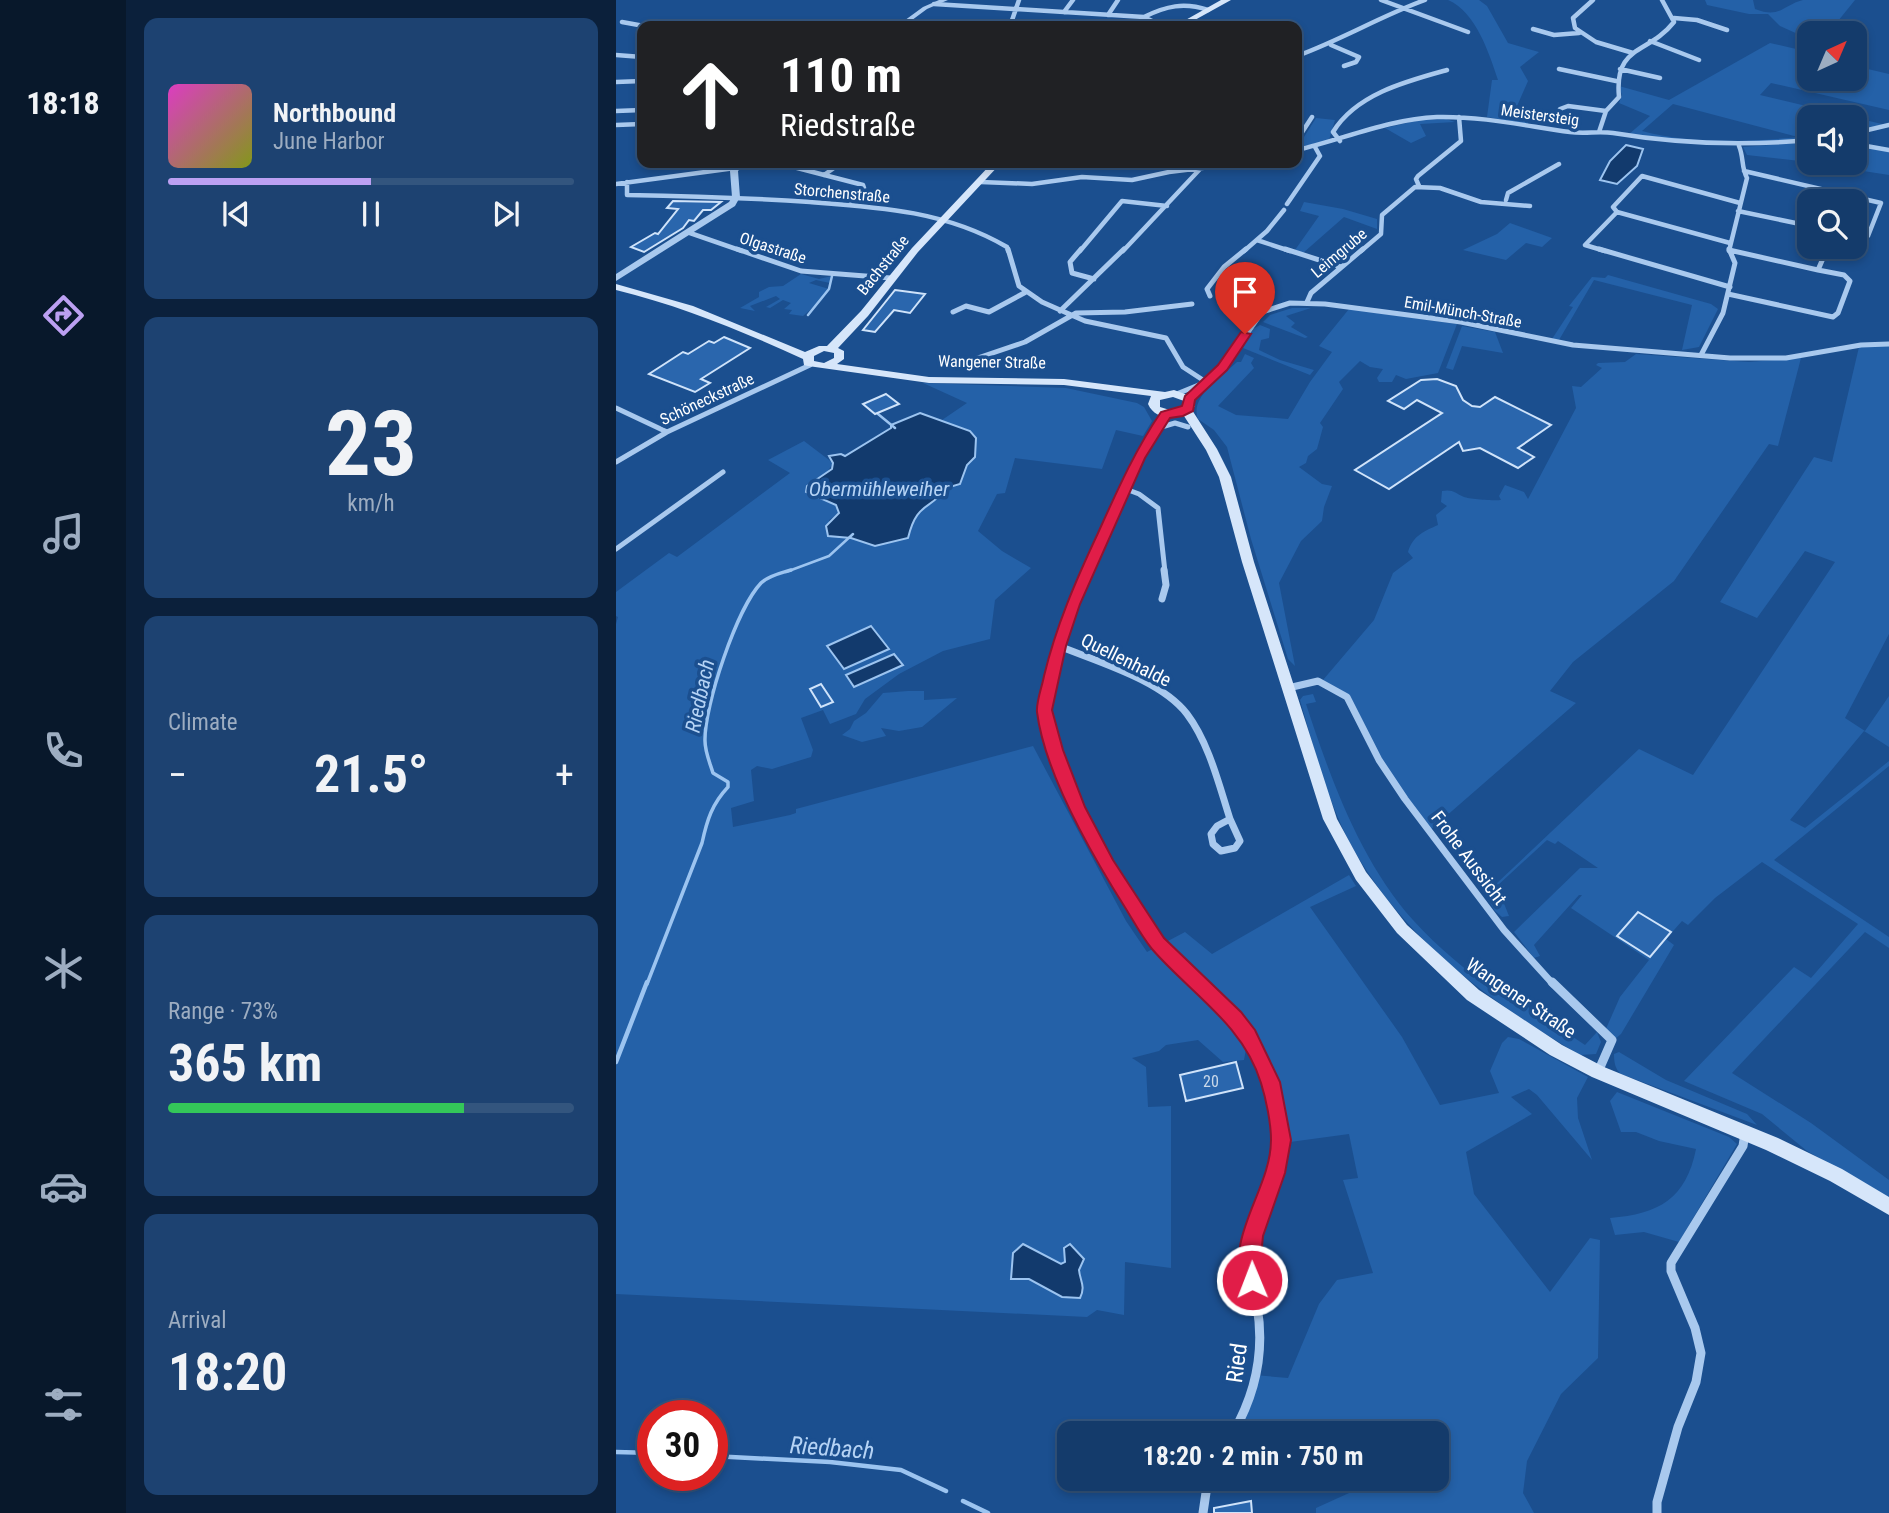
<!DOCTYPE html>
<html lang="en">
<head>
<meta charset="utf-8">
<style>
	:root { --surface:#143b6b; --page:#1d4271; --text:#f1f3f6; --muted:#9dadc1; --line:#33557e; --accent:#bca0f2 }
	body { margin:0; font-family:"Roboto Condensed",sans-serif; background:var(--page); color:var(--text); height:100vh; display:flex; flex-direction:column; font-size:26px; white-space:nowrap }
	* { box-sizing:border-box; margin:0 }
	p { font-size:23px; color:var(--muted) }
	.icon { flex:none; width:38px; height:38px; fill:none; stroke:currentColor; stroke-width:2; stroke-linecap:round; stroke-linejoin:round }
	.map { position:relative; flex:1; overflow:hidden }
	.drawer { display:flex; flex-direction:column; gap:18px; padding:18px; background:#0b203b; width:490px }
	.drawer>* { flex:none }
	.top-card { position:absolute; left:21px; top:21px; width:665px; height:147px; border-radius:14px; box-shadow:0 4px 10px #0003,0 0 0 2px var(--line); background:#202124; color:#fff; overflow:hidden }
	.needle { width:46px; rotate:44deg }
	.fabs { position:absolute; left:1181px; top:21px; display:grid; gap:14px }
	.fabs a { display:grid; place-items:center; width:70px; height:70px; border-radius:14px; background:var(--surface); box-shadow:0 4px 10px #0003,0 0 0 2px var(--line); font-size:35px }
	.speed { position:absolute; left:21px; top:1400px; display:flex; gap:14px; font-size:35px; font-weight:700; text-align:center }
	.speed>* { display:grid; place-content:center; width:91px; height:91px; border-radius:50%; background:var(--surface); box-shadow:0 4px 10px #0003,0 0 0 2px var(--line); line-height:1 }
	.speed .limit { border:10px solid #d22; background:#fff; color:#111 }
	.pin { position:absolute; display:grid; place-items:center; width:60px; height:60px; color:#fff; margin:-72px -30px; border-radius:50% 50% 50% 0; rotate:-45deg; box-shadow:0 0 7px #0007 }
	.pin .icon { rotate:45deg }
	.me { position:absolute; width:77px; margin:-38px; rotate:359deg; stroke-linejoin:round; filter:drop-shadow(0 0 5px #0008) }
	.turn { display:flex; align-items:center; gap:24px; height:147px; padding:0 28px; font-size:32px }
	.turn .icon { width:91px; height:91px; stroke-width:2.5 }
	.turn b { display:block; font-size:49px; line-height:60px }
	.big { font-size:52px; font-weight:700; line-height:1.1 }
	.drawer .tile { flex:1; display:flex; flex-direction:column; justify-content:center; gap:10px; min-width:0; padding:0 24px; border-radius:14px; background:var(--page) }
	.drawer .dial { align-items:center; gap:0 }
	.dial b { font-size:91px; line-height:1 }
	.song { display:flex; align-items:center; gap:21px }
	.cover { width:84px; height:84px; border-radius:10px; background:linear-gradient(135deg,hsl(310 70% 55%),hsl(70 70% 35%)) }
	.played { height:7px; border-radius:4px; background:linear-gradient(90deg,var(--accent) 50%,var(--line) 50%) }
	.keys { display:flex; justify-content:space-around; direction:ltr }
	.heat { display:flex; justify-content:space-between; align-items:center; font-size:38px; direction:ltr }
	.charge { height:10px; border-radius:5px; background:linear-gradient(90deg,#34c759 73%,var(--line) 0) }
	.trip { position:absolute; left:441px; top:1421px; width:392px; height:70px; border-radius:14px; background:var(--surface); box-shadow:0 4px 10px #0003,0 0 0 2px var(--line); font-weight:700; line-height:70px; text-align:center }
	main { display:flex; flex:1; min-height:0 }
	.tab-bar { display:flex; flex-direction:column; width:126px; justify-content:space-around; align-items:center; background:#08182b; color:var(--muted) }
	.tab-bar .icon { width:49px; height:49px }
	.tab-bar .current { color:var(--accent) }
	.tab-bar b { font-size:32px; color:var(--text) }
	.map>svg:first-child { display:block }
	.green { fill:#2461a8; fill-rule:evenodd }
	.water { fill:#123a6d; stroke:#9cc4f0; stroke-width:2 }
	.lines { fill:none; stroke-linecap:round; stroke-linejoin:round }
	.stream-far2 { stroke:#9cc4f0; stroke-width:2.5 }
	.stream-far1 { stroke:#9cc4f0; stroke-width:3.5 }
	.stream { stroke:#9cc4f0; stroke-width:4.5 }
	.building { fill:#2a66ad; stroke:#cfe3fa; stroke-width:2 }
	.minor-far3 { stroke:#a9c9ee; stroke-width:4.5 }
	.minor-far2 { stroke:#a9c9ee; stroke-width:5 }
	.minor-far1 { stroke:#a9c9ee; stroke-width:7 }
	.minor { stroke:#a9c9ee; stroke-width:9 }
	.tertiary { fill:#a9c9ee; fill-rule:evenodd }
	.secondary { fill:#d6e6fa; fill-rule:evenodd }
	.route { fill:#e11d48; stroke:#92132f; stroke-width:2 }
	.labels { text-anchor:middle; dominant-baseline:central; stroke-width:7; stroke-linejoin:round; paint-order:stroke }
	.far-street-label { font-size:16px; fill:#fff; stroke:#1b4f8f }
	.number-label { font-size:16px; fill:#cad9ea }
	.street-label { font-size:19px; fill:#fff; stroke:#1b4f8f }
	.water-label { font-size:21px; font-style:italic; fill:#b5d3f5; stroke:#1b4f8f }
	.near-street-label { font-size:23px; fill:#fff; stroke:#1b4f8f }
	.near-water-label { font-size:24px; font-style:italic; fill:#b5d3f5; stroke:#1b4f8f }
</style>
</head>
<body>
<main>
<nav class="tab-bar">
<b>18:18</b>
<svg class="icon current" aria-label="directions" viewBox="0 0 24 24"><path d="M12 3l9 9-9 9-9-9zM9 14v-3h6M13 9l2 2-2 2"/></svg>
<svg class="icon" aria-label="music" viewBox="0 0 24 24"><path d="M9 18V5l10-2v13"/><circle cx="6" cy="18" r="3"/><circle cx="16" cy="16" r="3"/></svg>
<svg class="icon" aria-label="phone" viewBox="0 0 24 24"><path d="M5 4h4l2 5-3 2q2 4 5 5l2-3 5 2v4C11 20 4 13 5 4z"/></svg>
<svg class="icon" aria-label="climate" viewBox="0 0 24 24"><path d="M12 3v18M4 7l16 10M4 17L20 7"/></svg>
<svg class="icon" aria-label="car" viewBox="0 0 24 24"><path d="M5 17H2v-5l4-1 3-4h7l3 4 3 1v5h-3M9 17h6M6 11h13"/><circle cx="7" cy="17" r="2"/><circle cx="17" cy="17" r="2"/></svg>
<svg class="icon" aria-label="filters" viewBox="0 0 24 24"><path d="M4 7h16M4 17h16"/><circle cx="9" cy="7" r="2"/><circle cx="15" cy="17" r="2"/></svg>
</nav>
<section class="drawer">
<div class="tile">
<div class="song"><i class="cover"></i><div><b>Northbound</b><p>June Harbor</p></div></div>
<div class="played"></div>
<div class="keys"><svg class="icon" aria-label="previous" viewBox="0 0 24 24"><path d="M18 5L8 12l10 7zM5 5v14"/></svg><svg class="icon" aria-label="pause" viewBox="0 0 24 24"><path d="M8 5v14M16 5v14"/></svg><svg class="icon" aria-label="next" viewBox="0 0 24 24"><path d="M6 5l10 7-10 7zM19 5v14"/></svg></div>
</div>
<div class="tile dial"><b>23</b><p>km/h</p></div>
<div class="tile"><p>Climate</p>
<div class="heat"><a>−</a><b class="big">21.5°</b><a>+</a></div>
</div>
<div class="tile"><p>Range · 73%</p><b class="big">365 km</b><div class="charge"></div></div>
<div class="tile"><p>Arrival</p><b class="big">18:20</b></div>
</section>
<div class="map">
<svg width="1273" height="1513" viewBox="0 0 1273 1513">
	<rect width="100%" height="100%" fill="#1b4f8f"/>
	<path class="green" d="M832 0H863L871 6 892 43 923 52 904 67 912 81 898 113 912 118V124L871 117 876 80H882C873 53 860 12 832 0Z
		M1089 0H1137L1139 9C1164 19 1167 5 1187 0 1202 0 1223 0 1239 0L1222 21 1184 35 1164 26 1152 14H1133L1091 5Z
		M1154 43 1193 52 1194 79H1239V66L1273 74V110L1155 83 1144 95 1270 125 1239 132V117H1194L1193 139 1125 144 1012 135 1034 116 1003 103 1006 95 1003 86 1053 100ZM1057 104 1182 137C1134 142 1072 144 1026 131Z
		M700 118 719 120 713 140 681 148Z
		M830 119 839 122 804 124 810 136 795 143 769 128 803 120Z
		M1193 142V162L1131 155 1127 147Z
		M1239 145 1273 151V175L1196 163H1239Z
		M688 202 727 209 761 219V229L728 217 687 253 679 250 703 216 684 211Z
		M894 223 936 238 926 247 910 243 890 260 847 250 881 234Z
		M185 274 203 279 216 276 214 283 200 280 193 283 213 289 206 300 187 316 173 314 176 310 168 309 175 303 167 300 154 308 150 307 164 299 160 296 134 306 139 311 124 308 143 297V292L153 287 167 286Z
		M992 275 1095 304 1102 309 1083 347 1066 350 1076 305 978 280 943 340 936 339 957 307 953 306 976 277 989 278Z
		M676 308H695L670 316 679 323 675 327 692 337 689 338 647 322 654 315Z
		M733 309 841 324 822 373 790 379 780 375 776 382H763L761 378 767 369 754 367 744 361 723 382 727 389 704 423 707 427 701 449 692 456 690 463 683 467 706 484 716 486 708 507 706 521 685 541 663 583 679 666 672 659 635 539 611 447 598 430 582 419C573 397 607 375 621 362H625L629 354 638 358 635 363 638 368 602 406 620 415 672 419 694 382 716 352 703 346Z
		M644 325 654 329 653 338 645 340 643 350 664 360 698 370 694 375 627 348 637 329Z
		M846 326 879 332 887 353 846 346 837 370 830 368Z
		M1273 346V634L1229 718 1249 731 1273 696V747L1248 731 1174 820 1189 828 1273 761V766L1158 860 1273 937V948L1249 932 1116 1073 1195 1123 1273 1180V1198L1191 1151 1146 1114 1068 1081 1178 967 1195 978 1242 924 1146 862 1099 898 1072 925 1066 921 1050 939 1058 945 1005 1034 999 1039 989 1031 1004 997 1033 960 955 908 966 895H963L918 945 924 956 918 958 898 932 964 868H982L942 841 939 844 931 840 881 886 893 916 886 917 879 911 865 888 870 884H880L1023 749 1077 775 1219 562 1189 551 1141 618 1104 602 1198 457 1216 462 1243 347Z
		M1020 354 1133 362 1185 358 1162 446 1153 444 1058 581 957 662 934 691 960 703 813 831 789 799 731 698 707 680 758 620 777 573 797 558 792 552C797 535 809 531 822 525L820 515 831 506 825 502 826 491C837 489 839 493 848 497 853 499 879 501 885 500L883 496 889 485 908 492 912 499 960 408 956 386 965 387 986 368 980 365 982 363 1009 362Z
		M307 383 450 388 521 403 528 407 536 421 527 436 500 430 486 469 399 458 389 493 381 494 362 531 386 551 415 568 379 600 374 639 327 651 283 674 249 699 240 714 214 724 207 710 185 718 197 750 195 757 156 769 141 766 135 770 138 801 115 808 117 827 174 815 180 813V809L417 746 510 921 531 952 569 932 596 954 733 875 740 886 694 907 786 1037 824 1105 883 1093 874 1071 886 1043 892 1037 903 1039 972 1077 961 1098 962 1118 976 1160 921 1095 913 1089 895 1097 916 1114 850 1152 858 1194 934 1292 974 1238 984 1240 982 1358 945 1394 911 1461 907 1493 918 1513H700V1508L764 1479H821V1433H616L638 1375 672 1378 703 1304 721 1280 757 1273 727 1180 742 1178 733 1134 674 1142 666 1092 646 1046 630 1049 628 1060 607 1062 582 1040 550 1045 543 1051 516 1058 530 1067 532 1107 555 1106V1268L509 1262 508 1315 481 1310 471 1317 0 1294V624L2 617 0 616V592L53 553 61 557 174 473 152 460 188 441 217 463 210 474 191 485 195 496 220 504 223 513 213 520V536L235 538 259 546 292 538 299 515 309 505 326 494 329 488 344 484 351 465 359 457 360 438 326 420 351 403Z
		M292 691H308V700L341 698 306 727 283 731 265 728 270 736 246 742 226 735 234 729 238 721 250 713 267 693Z
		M697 694 700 702 690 704C714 777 744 861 797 920 822 948 852 971 881 995L891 993 969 1045 981 1032 985 1042 980 1054 964 1055C873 1001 788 940 735 845 711 800 698 748 684 700L687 696Z
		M1003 1052 1050 1080 1131 1114 1141 1125 1005 1074C999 1069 998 1062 998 1054Z
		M1001 1092 1113 1137 1121 1144 1063 1242 1028 1232 999 1235 994 1218C1043 1214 1070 1199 1080 1149L1043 1141 1020 1132H1005L994 1101Z"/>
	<path class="water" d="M1010 145 1027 149 1021 166 1001 184 984 180 994 161Z
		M304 413 354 431 360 438 359 457 351 465 344 484 330 488C314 511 301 501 292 538L259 546 235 538 212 536 210 526 223 513 220 505 190 492 191 486 216 469 217 463 213 456 225 454 229 456 275 428V425Z
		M255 626 273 649 228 669 211 646Z
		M278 654 287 665 238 687 230 675Z
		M407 1244 445 1264 449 1262 448 1248 454 1244 468 1259 463 1270C464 1281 470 1286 464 1298L446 1297 413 1279H395L397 1253Z"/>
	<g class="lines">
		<path class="stream-far2" d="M192 315 213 289 216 276
			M262 414 279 428
			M170 572 213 556 237 534"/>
		<path class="stream-far1" d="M31 984 86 843C91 820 96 804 112 787V782L97 773C94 763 89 752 89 741 88 706 121 608 145 583 152 576 165 573 175 570"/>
		<path class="stream" d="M0 1062 31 982
			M0 1452 37 1453
			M96 1456 214 1462 285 1470 330 1491
			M347 1501 372 1513"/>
	</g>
	<path class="building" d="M57 201 105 202 95 210H87L78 221 73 220 67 228 28 252 15 247 39 233 42 234 62 209 51 208Z
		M279 290 309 294 294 313 278 310 259 332 247 330Z
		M108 337 134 348 85 379 94 383 79 392 33 374 67 352 72 354 93 341 98 343Z
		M821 379 840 386 847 400 856 406 864 407 879 397 935 425 902 448 918 457 902 468 864 448 847 451 843 442 773 489 739 470 826 413 801 400 788 409 772 401 805 380Z
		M270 394 283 404 259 414 247 404Z
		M205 684 217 702 205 707 194 689Z
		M1022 912 1055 932 1034 957 1001 936Z
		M620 1062 627 1088 570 1101 564 1075Z
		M635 1501 636 1513H598V1508Z"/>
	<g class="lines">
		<path class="minor-far3" d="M765 0 852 32
			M977 0 957 18 959 28 980 42 1017 53
			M318 4 528 17C550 6 568 2 592 10
			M448 12 457 0
			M492 15 502 0
			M528 17 536 21 532 26
			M1058 18 1081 20 1111 30
			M573 21 590 26
			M6 22 28 26
			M394 26 403 0
			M917 29 938 35 963 33
			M1034 41 1083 60
			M715 45 743 57 740 62 728 66
			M0 55 26 57
			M681 56C725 40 765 16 809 0
			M943 69 1000 81
			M1004 69 1044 78
			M0 82 26 81
			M944 109 952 106 990 111
			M0 111 26 110
			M0 125 26 124
			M983 132 990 111 1003 97C998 44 1032 55 1058 22L1046 0
			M1239 133 1273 125
			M681 140 696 117
			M724 141 717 132C740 94 791 81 831 70
			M1239 144 1273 150
			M681 150C728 139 773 119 821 117 866 116 910 126 954 132 968 134 983 131 997 133 1063 144 1127 146 1194 140
			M162 163 247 185 248 188 234 205
			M1128 171 1265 203 1252 236H1239
			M208 175 225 163
			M11 182V195C72 196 133 198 194 202 263 207 330 211 391 247L392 251
			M365 182 416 184 466 177 516 180 553 172 627 163
			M0 184 119 168
			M803 186 800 179 802 176 845 141 843 117
			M890 200 892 193 943 164
			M671 204 704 156 699 147
			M1122 211 1194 226
			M74 233 126 251
			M641 240 674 251
			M1114 243 1001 212 997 207 1026 176 1124 203
			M1113 250 1116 251
			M464 251 506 201 551 206
			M507 251 585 168
			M628 251 651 231 668 210
			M745 251 765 234 766 215 799 187 824 188 865 202 914 206
			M989 251 969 245 1001 212
			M1113 251 1131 178C1125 167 1128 158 1123 146
			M1210 251 1212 247"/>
		<path class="minor-far2" d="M121 249 185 271 275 278
			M392 249 403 286 426 302 469 321 550 338 567 367 590 382
			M465 249 454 262 456 273 478 279
			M669 249 725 267
			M983 249 1114 287
			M1113 250 1202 270
			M1112 294 1217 317 1222 313 1234 281 1228 275 1202 270 1211 249
			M594 296 591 289 608 267 630 249
			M691 302 695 293 747 249
			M444 311 508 249
			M337 312 350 306 373 312 410 292
			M1085 355 1107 313 1119 263 1113 249
			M344 364 409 342 460 313 509 312 576 304
			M563 393 590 382
			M573 399 607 368 646 312 674 303 709 304 845 322 957 345 1114 358H1170L1245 345 1273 344
			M0 408 51 432
			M542 428 559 423 572 427
			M0 462 51 432 194 365
			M507 488 523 494 542 508 549 572
			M0 549 107 472
			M469 572 500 503 550 414"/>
		<path class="minor-far1" d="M470 570 430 693C419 749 494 879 528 925 544 947 563 965 582 984
			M546 599 550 585 548 570
			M443 646C482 662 545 680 571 714 593 743 603 785 614 819
			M672 688 702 681 731 697 763 760 789 799 888 930 937 984
			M614 819 624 841 619 848 605 851 597 844 595 834 601 826Z"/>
		<path class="minor" d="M580 982C631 1031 679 1092 659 1167 651 1196 636 1223 634 1254 633 1271 639 1289 641 1306 649 1352 640 1393 617 1433
			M936 982 996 1040 982 1072
			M587 1513 592 1479
			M1041 1513V1502L1062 1427 1080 1382 1085 1353 1079 1328 1055 1271V1263L1127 1146 1129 1133"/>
		<path class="tertiary" d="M323 0H332L311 9 288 26H281L307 7Z
			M122 163H130L122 171 124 197 119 206 0 281V274L113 202 116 197 114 171Z"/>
		<path class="secondary" d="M605 0H615L568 26H559Z
			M376 163H385L302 252 252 316 222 348 228 351V359L221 364 313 377 448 379 549 392 558 390 577 397 579 406 576 410 601 449 615 477 638 562 721 819 750 872 791 925 863 990 946 1045 988 1067 1162 1138 1226 1169 1273 1197V1215L1214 1181 1150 1150 976 1077 934 1055 851 1000 781 933 740 880 707 819 626 562 603 477 590 450 568 416C554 419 538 418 532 404L535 396 448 385 313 383 192 366 188 365 187 359C126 331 65 306 0 290V284L77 306 189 352 203 346H211L245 311 296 248ZM208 351 218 353V358L208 363 198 361V356ZM557 397 568 401V405L557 411 544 407V400Z"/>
	</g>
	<path class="route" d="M625 332 635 334 611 370 579 400 577 411 567 416 554 418 529 458 464 604 450 646 436 710 447 750 469 807 497 860 548 938 625 1012 639 1030 664 1082 675 1140 669 1173 647 1236 644 1267 646 1280 643 1288 636 1291 628 1288C607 1237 655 1190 655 1140 655 1123 650 1099 645 1083 627 1024 574 993 536 949 526 937 518 922 510 909 477 857 429 775 421 712 420 702 426 687 428 676 440 626 460 580 482 533 501 491 519 450 545 412L566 406 569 396 602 365Z"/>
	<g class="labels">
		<g class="far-street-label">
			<text transform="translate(924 115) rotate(8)">Meistersteig</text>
			<text transform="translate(226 193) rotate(5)">Storchenstraße</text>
			<text transform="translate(157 248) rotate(18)">Olgastraße</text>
			<text transform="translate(723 253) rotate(-40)">Leimgrube</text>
			<text transform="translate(267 265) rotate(-51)">Bachstraße</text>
			<text transform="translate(847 312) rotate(10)">Emil-Münch-Straße</text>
			<text transform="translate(376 362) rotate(1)">Wangener Straße</text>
			<text transform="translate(91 399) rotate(-25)">Schöneckstraße</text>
		</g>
		<g class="number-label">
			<text x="595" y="1081">20</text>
		</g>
		<g class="street-label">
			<text transform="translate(510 660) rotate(26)">Quellenhalde</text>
			<text transform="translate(853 858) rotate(53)">Frohe Aussicht</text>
			<text transform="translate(905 998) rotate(34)">Wangener Straße</text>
		</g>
		<g class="water-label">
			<text x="263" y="489">Obermühleweiher</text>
			<text transform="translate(84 696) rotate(-78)">Riedbach</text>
		</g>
		<g class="near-street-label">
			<text transform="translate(621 1363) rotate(-82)">Ried</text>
		</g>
		<g class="near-water-label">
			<text transform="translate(216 1448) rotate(4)">Riedbach</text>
		</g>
	</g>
</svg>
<div class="fabs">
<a><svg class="needle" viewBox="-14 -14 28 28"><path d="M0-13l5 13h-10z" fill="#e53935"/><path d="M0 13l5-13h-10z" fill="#9dadc1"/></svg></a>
<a><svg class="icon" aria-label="sound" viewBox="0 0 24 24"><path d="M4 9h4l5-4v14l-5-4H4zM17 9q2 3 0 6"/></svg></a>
<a><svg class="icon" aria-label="search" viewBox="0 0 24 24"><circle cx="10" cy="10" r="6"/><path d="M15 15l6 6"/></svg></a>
</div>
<div class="speed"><div class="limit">30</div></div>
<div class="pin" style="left:629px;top:334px;background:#d93025"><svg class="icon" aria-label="arrive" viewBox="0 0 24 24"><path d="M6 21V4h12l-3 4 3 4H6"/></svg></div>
<svg class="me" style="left:636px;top:1280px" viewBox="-20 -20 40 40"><circle r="17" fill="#e11d48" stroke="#fff" stroke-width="3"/><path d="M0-11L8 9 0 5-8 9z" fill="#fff"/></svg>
<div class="trip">18:20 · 2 min · 750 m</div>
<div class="top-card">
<div class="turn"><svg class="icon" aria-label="ahead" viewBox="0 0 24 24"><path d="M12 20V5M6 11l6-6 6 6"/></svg><div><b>110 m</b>Riedstraße</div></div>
</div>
</div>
</main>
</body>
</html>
